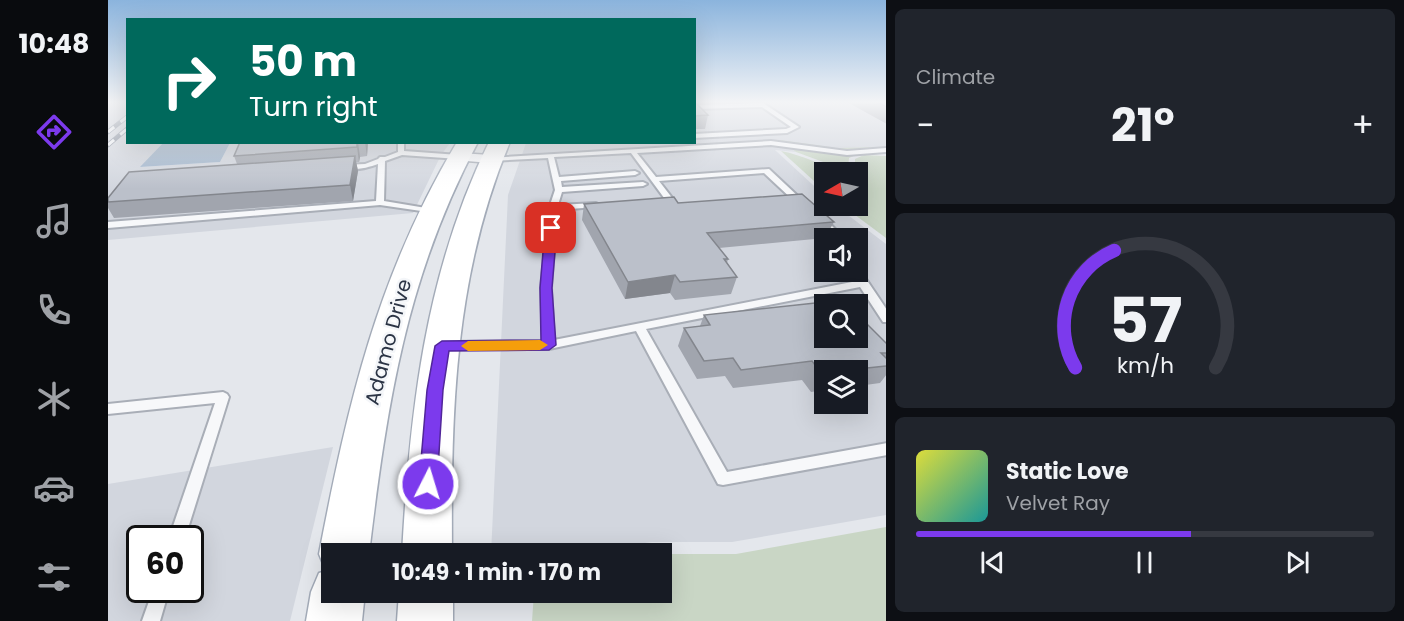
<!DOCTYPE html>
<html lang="en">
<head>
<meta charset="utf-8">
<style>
	:root { --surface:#171b24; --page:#20242c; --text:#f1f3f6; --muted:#9ea1a6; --line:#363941; --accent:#7c3aed }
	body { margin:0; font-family:Poppins,sans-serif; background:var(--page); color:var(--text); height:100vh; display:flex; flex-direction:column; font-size:22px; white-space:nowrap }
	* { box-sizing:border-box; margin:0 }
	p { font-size:20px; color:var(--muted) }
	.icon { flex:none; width:33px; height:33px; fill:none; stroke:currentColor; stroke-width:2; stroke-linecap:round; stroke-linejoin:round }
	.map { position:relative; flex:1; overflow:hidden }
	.panel { display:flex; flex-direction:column; gap:9px; padding:9px; background:#0d0f14; width:518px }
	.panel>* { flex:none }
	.guide { position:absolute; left:18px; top:18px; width:570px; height:126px; border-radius:0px; box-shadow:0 6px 24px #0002; background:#00695c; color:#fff; overflow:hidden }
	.needle { width:39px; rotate:261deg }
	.tools { position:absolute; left:706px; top:162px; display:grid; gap:12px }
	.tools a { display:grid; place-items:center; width:54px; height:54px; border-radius:0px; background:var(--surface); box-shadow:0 6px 24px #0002; font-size:30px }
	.speed { position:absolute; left:18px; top:525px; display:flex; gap:12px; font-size:30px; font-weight:700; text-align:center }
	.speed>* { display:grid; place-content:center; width:78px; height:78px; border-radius:50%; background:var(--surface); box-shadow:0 6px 24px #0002; line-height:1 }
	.speed .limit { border:3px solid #111; border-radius:9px; background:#fff; color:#111 }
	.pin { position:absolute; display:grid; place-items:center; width:51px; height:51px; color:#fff; margin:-26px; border-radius:12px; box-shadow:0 3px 9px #0006 }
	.me { position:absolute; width:66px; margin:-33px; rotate:5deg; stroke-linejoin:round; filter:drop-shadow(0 0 4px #0008) }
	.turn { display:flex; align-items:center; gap:21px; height:126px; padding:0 24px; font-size:27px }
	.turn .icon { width:78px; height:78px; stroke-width:2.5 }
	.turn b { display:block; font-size:42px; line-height:51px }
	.big { font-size:45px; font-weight:700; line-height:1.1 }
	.panel .card { flex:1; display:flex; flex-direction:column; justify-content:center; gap:9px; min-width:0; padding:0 21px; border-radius:9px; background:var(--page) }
	.panel .dial { align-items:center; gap:0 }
	.dial svg { height:156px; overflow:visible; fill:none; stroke:var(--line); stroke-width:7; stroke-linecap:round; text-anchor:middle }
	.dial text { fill:var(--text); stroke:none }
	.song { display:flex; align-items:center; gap:18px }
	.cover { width:72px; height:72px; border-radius:9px; background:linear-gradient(135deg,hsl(60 70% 55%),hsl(180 70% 35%)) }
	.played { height:6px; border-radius:3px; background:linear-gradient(90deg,var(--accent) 60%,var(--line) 60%) }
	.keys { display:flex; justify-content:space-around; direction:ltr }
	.heat { display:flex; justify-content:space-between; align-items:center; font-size:33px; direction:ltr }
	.trip { position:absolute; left:213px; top:543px; width:351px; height:60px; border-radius:0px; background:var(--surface); box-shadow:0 6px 24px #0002; font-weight:700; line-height:60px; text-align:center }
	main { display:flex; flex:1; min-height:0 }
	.dock { display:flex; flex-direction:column; width:108px; justify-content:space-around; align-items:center; background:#090b0e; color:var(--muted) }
	.dock .icon { width:42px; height:42px }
	.dock .active { color:var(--accent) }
	.dock b { font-size:27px; color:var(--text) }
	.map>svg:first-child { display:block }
	.built { fill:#d2d6de; fill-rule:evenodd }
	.green { fill:#c9d6c5 }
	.water { fill:#9fb4cc }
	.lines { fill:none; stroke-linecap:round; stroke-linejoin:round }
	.service-casing { stroke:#a9aeb7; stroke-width:4 }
	.minor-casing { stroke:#a9aeb7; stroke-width:3 }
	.primary-casing { stroke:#a3abb8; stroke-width:3 }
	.service { fill:#f7f8fa; fill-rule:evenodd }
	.minor { fill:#f7f8fa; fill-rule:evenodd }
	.primary { fill:#fff; fill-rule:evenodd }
	.rail-casing { stroke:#7d8696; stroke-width:4.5 }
	.rail { stroke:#f4f6f9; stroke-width:3; stroke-dasharray:8; stroke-linecap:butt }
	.wall { fill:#a1a5ae }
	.shaded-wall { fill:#83868d }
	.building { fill:#bbc0ca; stroke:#83868d; stroke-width:1.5 }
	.route { fill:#7c3aed; stroke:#51269a; stroke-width:1.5 }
	.slow { fill:#f59e0b }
	.labels { text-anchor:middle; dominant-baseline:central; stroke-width:5; stroke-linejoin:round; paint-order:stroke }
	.street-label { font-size:20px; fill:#2b3445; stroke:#f4f6f9 }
</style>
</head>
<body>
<main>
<nav class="dock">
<b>10:48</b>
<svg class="icon active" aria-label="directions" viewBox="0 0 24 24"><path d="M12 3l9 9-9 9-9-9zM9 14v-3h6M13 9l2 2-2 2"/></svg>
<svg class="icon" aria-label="music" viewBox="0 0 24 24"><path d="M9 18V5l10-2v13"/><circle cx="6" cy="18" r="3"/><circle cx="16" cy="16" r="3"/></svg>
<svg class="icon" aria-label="phone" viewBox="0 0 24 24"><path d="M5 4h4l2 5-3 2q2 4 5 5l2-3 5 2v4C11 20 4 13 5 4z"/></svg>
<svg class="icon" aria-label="climate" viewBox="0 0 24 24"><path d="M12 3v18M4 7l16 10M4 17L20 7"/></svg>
<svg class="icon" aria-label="car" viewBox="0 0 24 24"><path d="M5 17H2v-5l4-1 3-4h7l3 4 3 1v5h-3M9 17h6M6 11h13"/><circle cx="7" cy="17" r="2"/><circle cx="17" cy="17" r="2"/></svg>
<svg class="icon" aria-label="filters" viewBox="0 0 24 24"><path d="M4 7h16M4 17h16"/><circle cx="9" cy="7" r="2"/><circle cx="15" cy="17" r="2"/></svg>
</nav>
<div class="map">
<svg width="779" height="621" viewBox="0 0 779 621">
	<rect width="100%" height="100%" fill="#e4e7ec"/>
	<path class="built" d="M4 102H19L20 142 55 143 33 167 112 162 122 143H342L333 155 305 213 0 240V105Z
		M587 102H778V148H729L674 141 688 152 667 150 717 196V206H728L778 244V515L624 542H544L464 554H383L400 195 417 146 418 143 586 142ZM717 238H750V272H717ZM717 304H750V338H717ZM717 370H750V404H717Z
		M225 447 182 621H0V484ZM32 538H82V590H32Z"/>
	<path class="green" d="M672 140 729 148 773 147 778 148V154L752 153 741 158 740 168 737 170 688 152Z
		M673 151C695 155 714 166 736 172H717V191Z
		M756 155 778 156V238L735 206H750V172H743L747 169V159Z
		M778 527V621H424L426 593 554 592V554H628Z"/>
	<path class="water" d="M55 143V142L122 143 112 162 32 167Z"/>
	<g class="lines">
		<g class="service-casing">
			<path id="service" d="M655 103 691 127 679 133 586 138V134L678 129 683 127 654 107 586 109V105Z
				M663 141 739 151 779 148V152L739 155 663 145 529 153 548 177 661 169 693 199 692 201H686L656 173 551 181 572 208 568 210H565L523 153 446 157 451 177 527 171 531 173 527 175 453 181 454 187 535 182 539 184 535 186 454 192 450 205 488 203 492 205 488 207 449 210 443 288 446 340 749 281 744 272 752 270 779 310V322H775L752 287 538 329 619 472 779 443V455L615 485 610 484 528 331 441 349H335L333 346 335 343 339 342 435 341 433 288 441 208 447 190 440 158 383 161 379 159 381 158Z
				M290 142H296V151L351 155 354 157 351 159 294 155 277 161 276 201 324 209 328 211 327 213 272 205 0 228V222L268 201 270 164C259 168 243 172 231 167L235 165 257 164 270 159 272 157H277L290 152Z
				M713 217 716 218 736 238H727L709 220Z
				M115 392 119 394 121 397 77 538H61L107 403 0 414V404Z
				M45 590H61L52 621H34Z"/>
		</g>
		<g class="minor-casing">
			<path id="minor" d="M351 153 383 155 390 159 383 163 346 160 344 157Z"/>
		</g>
		<g class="primary-casing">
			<path id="primary" d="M349 142H370C298 277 279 404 261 554H224V592H257L254 621H198L203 592 211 573 218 571 211 554C240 403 269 276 349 142Z
				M381 142H402C346 275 343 412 344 554H294C302 410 317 273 381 142Z
				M291 592H345V621H289Z"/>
		</g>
		<use href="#service" class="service"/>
		<use href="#minor" class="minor"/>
		<use href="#primary" class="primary"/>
		<g class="rail-casing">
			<path id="rail" d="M0 132 20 116
				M0 145 20 128"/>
		</g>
		<use href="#rail" class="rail"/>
	</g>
	<path class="wall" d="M586 102 600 115 597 129H586Z
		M739 102H779V124Z
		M132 142H260L259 156 252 157 251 162H248L250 171 245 201 6 218 0 208V198L129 164 126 156Z
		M570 203 726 222 717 238 611 248 620 259 619 263 629 277 623 294 567 300 562 293 517 299 474 220 476 204Z
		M596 315 779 344V374L772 383 750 386V370H717V390L703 392 694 380 625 388 617 376 589 379 570 346 576 328 592 326Z"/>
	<path class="shaded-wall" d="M250 142 252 157 251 162 249 147Z
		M257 142H260L259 156Z
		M247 156 250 171 245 201 242 185Z
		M567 275 562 293 517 299 520 282Z"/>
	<path class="building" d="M586 102H587L600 115 586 116Z
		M769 102H779V107Z
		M132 142H249V147L126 156Z
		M247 156 242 185 0 202V198L21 172Z
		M694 194 726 222 599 233 620 259H616L629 277 572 282 567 275 520 282 476 204 566 197 570 203Z
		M735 300 739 304H717V338H750V315L779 344V353H773L779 359V366L740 370H717V373L714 374 704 361 633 370 625 358 596 361 576 328 602 325 596 315Z"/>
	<linearGradient id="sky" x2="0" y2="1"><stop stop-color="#8bb4dd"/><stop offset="0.54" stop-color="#f3f4f6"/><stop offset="1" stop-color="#f3f4f6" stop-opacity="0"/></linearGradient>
	<rect width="779" height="189" fill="url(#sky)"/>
	<path class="route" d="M443 225 449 228 444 288 448 345 441 350 341 351 335 390 329 484 327 490 320 492 313 490 311 484 319 390 327 346 334 341 433 340 432 288 437 228Z"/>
	<path class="slow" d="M432 340 440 345 432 350 360 351 353 346 360 341Z"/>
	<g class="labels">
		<g class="street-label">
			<text transform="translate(280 342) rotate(-75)">Adamo Drive</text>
		</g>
	</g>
</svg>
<div class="tools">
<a><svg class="needle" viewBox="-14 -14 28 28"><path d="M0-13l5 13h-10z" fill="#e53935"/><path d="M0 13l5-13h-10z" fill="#9ea1a6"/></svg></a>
<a><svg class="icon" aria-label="sound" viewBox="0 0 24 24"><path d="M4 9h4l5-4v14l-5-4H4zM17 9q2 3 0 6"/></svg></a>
<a><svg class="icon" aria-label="search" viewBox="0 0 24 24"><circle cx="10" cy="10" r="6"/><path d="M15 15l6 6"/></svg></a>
<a><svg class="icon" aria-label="layers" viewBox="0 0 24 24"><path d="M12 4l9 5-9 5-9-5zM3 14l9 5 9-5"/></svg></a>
</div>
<div class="speed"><div class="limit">60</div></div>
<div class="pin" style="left:443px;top:228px;background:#d93025"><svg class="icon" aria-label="arrive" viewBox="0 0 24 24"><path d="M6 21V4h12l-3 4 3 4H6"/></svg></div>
<svg class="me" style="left:320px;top:484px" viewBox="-20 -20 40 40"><circle r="17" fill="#7c3aed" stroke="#fff" stroke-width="3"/><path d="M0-11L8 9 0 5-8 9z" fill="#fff"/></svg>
<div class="trip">10:49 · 1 min · 170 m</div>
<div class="guide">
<div class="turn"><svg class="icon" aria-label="right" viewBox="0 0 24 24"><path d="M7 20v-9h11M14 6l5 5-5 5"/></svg><div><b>50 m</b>Turn right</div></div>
</div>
</div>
<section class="panel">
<div class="card"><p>Climate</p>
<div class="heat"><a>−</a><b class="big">21°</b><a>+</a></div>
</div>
<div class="card dial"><svg viewBox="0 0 100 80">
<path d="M14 69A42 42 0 1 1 86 69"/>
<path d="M14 69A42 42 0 0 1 34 9" stroke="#7c3aed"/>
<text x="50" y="56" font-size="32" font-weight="700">57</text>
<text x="50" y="72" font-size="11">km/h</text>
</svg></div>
<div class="card">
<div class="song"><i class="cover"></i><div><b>Static Love</b><p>Velvet Ray</p></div></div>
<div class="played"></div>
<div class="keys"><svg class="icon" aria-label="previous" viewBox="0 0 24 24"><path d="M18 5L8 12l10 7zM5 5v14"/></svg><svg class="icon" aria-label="pause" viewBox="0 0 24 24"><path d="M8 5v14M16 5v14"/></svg><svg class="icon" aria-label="next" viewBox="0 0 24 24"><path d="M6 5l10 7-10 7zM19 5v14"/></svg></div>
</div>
</section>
</main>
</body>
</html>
